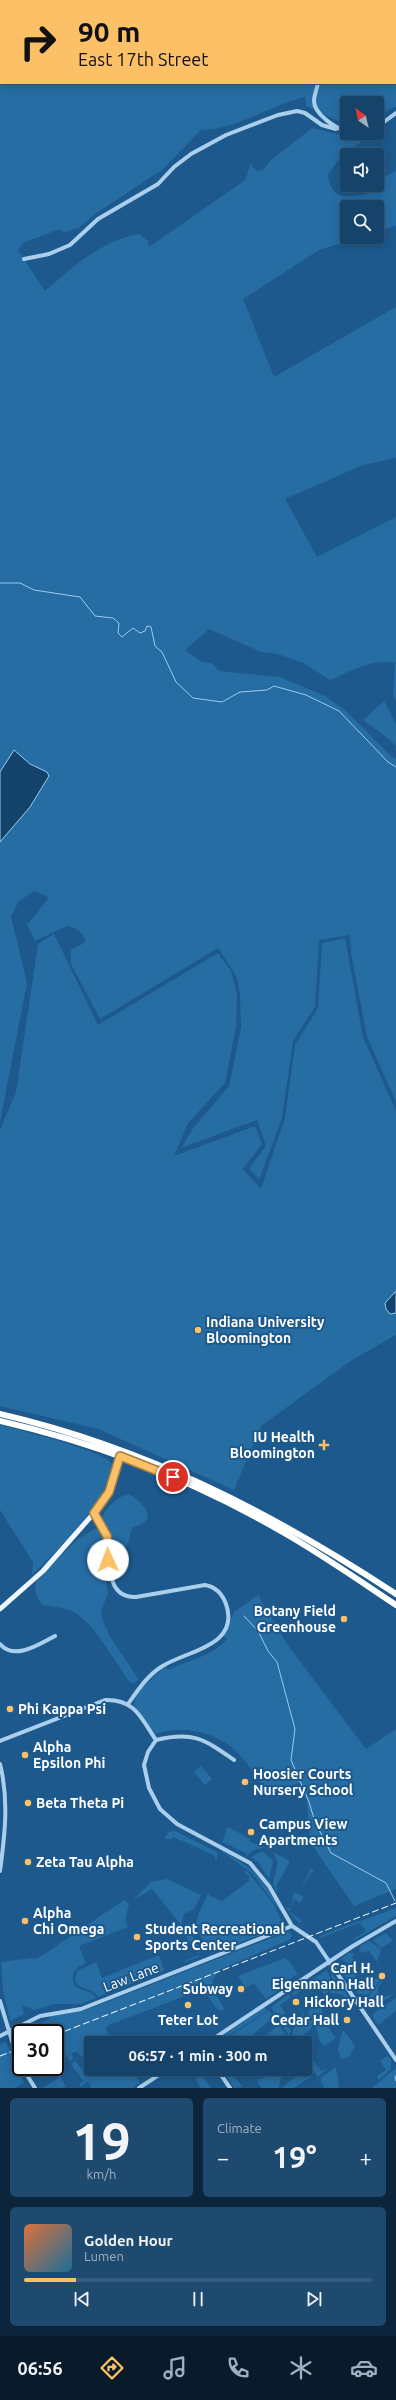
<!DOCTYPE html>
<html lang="en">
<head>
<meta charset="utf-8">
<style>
	:root { --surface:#164369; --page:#1f4a6f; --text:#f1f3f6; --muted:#9eb0c0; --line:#355c7d; --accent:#fcc167 }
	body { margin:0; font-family:Ubuntu,sans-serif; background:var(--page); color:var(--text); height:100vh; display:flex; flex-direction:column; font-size:15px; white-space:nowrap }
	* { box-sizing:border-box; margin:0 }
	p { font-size:13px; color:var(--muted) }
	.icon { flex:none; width:22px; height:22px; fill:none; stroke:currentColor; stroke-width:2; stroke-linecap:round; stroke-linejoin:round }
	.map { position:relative; height:2088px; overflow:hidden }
	.panel { display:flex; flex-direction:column; gap:10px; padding:10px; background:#0c253a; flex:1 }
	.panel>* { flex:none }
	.hud { position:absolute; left:0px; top:0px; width:396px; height:84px; box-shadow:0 2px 10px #0003,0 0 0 1px var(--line); background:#fcc167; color:#111; overflow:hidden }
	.needle { width:26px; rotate:326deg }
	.fabs { position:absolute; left:340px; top:96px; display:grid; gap:8px }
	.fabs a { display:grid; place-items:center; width:44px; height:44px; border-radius:4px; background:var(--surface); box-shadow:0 2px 10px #0003,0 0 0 1px var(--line); font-size:20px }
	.speed { position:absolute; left:12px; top:2024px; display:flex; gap:8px; font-size:20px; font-weight:700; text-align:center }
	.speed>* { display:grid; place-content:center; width:52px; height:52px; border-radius:50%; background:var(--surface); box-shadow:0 2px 10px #0003,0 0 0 1px var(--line); line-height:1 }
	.speed .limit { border:2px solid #111; border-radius:6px; background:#fff; color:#111 }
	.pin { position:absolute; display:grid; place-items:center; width:34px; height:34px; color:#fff; margin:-17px; border:2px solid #fff; border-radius:50%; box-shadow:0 1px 4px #0007 }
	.me { position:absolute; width:44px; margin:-22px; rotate:358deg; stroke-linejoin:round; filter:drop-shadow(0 0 3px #0008) }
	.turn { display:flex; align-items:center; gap:14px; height:84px; padding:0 12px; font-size:18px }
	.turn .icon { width:52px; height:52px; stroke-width:2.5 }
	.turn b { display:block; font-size:28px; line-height:34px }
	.big { font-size:30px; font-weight:600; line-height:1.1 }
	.panel .widget { flex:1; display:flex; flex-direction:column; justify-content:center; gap:6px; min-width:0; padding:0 14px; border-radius:6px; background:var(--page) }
	.panel .dial { align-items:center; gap:0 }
	.dial b { font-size:52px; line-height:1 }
	.song { display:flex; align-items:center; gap:12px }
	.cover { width:48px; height:48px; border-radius:6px; background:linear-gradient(135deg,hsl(20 70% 55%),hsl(200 70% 35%)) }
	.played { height:4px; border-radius:2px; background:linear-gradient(90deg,var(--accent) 15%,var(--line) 15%) }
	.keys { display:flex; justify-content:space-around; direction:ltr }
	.heat { display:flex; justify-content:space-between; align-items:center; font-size:22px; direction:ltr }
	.panel .tiles { flex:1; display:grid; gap:10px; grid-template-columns:1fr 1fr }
	.widget:last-child { grid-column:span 2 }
	.trip { position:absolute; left:84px; top:2036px; width:228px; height:40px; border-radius:4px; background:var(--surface); box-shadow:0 2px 10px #0003,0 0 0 1px var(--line); font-weight:600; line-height:40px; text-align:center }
	.tab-bar { display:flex; height:64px; justify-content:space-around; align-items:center; background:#091b2a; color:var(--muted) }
	.tab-bar .icon { width:28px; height:28px }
	.tab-bar .on { color:var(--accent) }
	.tab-bar b { font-size:18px; color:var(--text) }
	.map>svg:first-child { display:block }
	.green { fill:#266da4; fill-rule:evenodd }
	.water { fill:#13426a; stroke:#9ccbee }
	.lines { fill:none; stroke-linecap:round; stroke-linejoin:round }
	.stream { stroke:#9ccbee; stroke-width:1 }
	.minor { stroke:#a9cfed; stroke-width:4 }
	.major { stroke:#eff7ff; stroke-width:5 }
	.highway { stroke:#fff; stroke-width:6 }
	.rail { stroke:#fff; stroke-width:1; stroke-dasharray:7 3; stroke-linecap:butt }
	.minor-bridge { stroke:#a9cfed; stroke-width:4 }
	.route-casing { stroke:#a47d43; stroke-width:10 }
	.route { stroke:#fcc167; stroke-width:7 }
	.poi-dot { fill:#fcc167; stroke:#1d598c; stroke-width:1.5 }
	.labels { text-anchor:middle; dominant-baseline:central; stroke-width:4; stroke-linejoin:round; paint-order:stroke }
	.poi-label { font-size:14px; font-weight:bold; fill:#fff; stroke:#1d598c; text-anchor:start }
	.street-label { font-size:14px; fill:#fff; stroke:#1d598c }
</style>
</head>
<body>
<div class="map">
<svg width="396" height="2088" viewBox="0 0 396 2088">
	<rect width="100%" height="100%" fill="#1d598c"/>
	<path class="green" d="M0 0H396V106L377 117V103H347V125L306 106 305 97C278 102 226 134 202 129L162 170 95 214 80 227 63 233 60 229 23 243 18 250 45 291C73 267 102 240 139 234L148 241 149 247 241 183 246 179 251 161 252 167 257 171 263 170 270 161 312 128C329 132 342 136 359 138L361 143C344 150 338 160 328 175 332 201 346 197 367 194L365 185H377V180L396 171V226L377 232V207H347V237H361L319 250 243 299 274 377 396 307V458L363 465 285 499 317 557 396 517V701L393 694 395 663C372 658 351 671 330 680L303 663 278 654 261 652 209 629 185 650 202 662 212 663 219 671 280 677 325 696 347 712 392 757 396 759V1102L367 1037 351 953 350 935 319 940 315 1007 293 1041 282 1118 259 1180 249 1168 266 1146 257 1120 181 1148 194 1127 229 1086 241 1027 240 994 237 977 218 948 100 1019 71 964V950L86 942C82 931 78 929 67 926L35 941 27 925 48 899 47 896 34 891 19 901 11 916 27 983 0 1122V842C17 820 41 799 47 772L30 764 14 750 0 772ZM1 1H395V83H1Z
		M384 701 396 724V746L389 739 363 720Z
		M54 934 98 1025 218 953 231 971 237 994 236 1027 225 1083 188 1123 174 1156 255 1126 262 1144 243 1169 261 1189 285 1118 295 1045 318 1008 322 943 345 938 363 1037 396 1111V1335L352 1360 261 1426 234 1490 98 1429 0 1406V1130L16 1092 38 944Z
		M0 1425C16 1429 108 1452 112 1464 106 1505 61 1546 32 1575L33 1562 0 1510Z
		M129 1494C136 1498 157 1514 143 1523 140 1526 135 1525 132 1528 129 1542 126 1552 111 1557L112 1541 102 1517C107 1507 118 1496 129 1494Z
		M96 1528 102 1534 104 1570 108 1593 101 1611 102 1619 110 1637 136 1675 138 1680 133 1684 129 1681C115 1662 93 1621 72 1611 63 1607 53 1607 42 1605 36 1595 33 1590 37 1579L78 1539Z
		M258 1595 287 1644 366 1749 396 1729V1889L354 1906 310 1842 307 1800 299 1783 267 1793C258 1780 249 1764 238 1753 216 1731 184 1725 155 1734L134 1706C133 1693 156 1674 166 1667L168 1670C189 1660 211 1657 227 1639L224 1636 234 1612Z
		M201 1766 212 1779 205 1785 194 1772Z
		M36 1798H53V1807H36Z
		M228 1827 250 1839 249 1841 265 1848 256 1849 246 1856V1853L222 1842Z
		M175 1831 217 1852V1860L215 1859V1856L194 1846 191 1848 192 1845 173 1837 172 1839H164L169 1832Z
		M218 1849C256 1868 263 1880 284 1916L252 1873Z
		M262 1851 273 1861 269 1879 258 1862 251 1857Z
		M273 1852 290 1861 276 1887 278 1889 277 1891 273 1884 278 1862Z
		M308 1869H313L314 1872 311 1873 298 1894 304 1897 300 1903 295 1900 289 1911 302 1921 299 1923 286 1908H290L294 1900 292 1898 294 1892 298 1894 310 1871Z
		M246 1870 273 1903 282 1922 279 1928 212 1953C190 1922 193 1928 208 1893L210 1896 222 1901 249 1881V1876L245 1873Z
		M167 1879 201 1895 194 1909 184 1914 181 1925 152 1889 132 1901 151 1882Z
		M124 1900 129 1904 125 1920 128 1927 79 1946 86 1963C80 1966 74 1968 73 1976 71 1994 91 1987 96 1998L81 2004H55L34 2010 22 2005 24 2014 10 2021 3 1990 1 1962 33 1958V1960L43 1955Z
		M396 1908V1916L354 1940 350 1938 353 1939 366 1931 360 1923 320 1938 319 1936Z
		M187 1928 199 1946V1957L185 1962 184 1961 199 1955 182 1931Z
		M289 1931 292 1936 289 1940 219 1970 212 1981 215 1993 224 2008 223 2011 217 2009 203 1989 109 2025 105 2028 114 2043H91V2060L87 2054 81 2057 76 2051 71 2054 73 2058 70 2061 63 2051 58 2054 60 2060 55 2061V2033H21V2047L15 2033 17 2031 19 2034 33 2025 32 2022 37 2024 50 2019 49 2016 86 2010Z
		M386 1933 393 1941 381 1948 373 1940Z
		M369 1941 381 1949 377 1962 369 1951 362 1953 359 1951 361 1945Z
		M350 1952 354 1954 352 1957 356 1964 355 1969 341 1959Z
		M159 1955 164 1971 98 1997C93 1986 80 1992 75 1980L77 1971 96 1962 102 1978Z
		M285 1958 290 1962 298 1974 284 1983 285 1986 266 1999 254 1983 246 1988 238 1976Z
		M342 1963 355 1970 358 1975 348 1980 338 1965Z
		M327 1970 331 1980 326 1983 330 1987 327 1994H324L314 1983 293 1996 292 1993Z
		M331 1972 349 1998 339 1994 330 1993 333 1983Z
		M376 1978 380 1980C373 1989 370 1998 357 1993L358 1985 362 1988Z
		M382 1980 383 1981 378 1987 379 1994 384 1997 394 1994 373 2009H368L365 2005 367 1998Z
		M289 1994 291 1997 280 2005 285 2013 277 2018 271 2007Z
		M396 1998V2011L378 2025 373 2017 374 2013Z
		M299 2007 305 2016 293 2027 287 2024V2026L291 2030 289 2036 279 2019 284 2015 293 2023 303 2016Z
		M264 2008 268 2010 217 2043H212Z
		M310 2008H322L324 2022 336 2038 324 2046C317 2042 319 2023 308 2015Z
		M269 2010 275 2020 271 2023 269 2021 245 2041 246 2043 227 2041V2038Z
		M307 2016 313 2022 311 2029 297 2040 294 2036 292 2037 294 2028Z
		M279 2025 288 2038 283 2043H275L270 2036 267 2038 265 2036Z
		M344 2031 355 2046 349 2057 341 2059 338 2049 342 2032Z
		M6 2042 24 2082 15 2088H0V2044Z
		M388 2056 391 2060V2069L379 2080 377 2076 386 2070 380 2061Z
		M311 2057 321 2071 327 2068 318 2077 309 2065Z
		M75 2061 88 2075 97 2069H131L140 2083 132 2088H91L89 2083 86 2082 81 2087 79 2084 83 2081 71 2064Z
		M336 2067 339 2088H324L321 2082V2078Z
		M396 2068V2088H372Z
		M201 2069 205 2075 203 2077 211 2088H201L196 2080 197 2073Z
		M223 2069H228L243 2087 234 2088Z
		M310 2074 313 2080 311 2077 294 2088H282L294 2078Z
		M62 2075 61 2078 66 2086 63 2088H43Z
		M272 2075 281 2077 279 2088H262L257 2082 259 2079Z"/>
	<path class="water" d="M14 750 30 764 47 772 49 776 30 807 0 842V772Z
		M396 1291V1313L390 1314 386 1309 385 1303Z"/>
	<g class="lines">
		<path class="stream" d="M0 583H20L34 590 80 597 95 616 113 618 119 623 118 633 122 637 133 628 140 633 145 631 147 626 151 627 155 646 162 652 176 682 193 698 222 702 240 692 267 690 274 686 306 695 339 711 388 762 396 767
			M244 1616 258 1631 268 1651 277 1662 295 1729 291 1760 309 1802 315 1822 331 1853 386 1883 395 1901
			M395 2076 396 2081"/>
		<path class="minor" d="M311 0V1
			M318 83C317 89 314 95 314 101 314 114 336 129 347 131
			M377 127 396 113
			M24 259 49 254 70 245 98 219 158 184 174 167 191 154 226 135 278 115 297 111 305 113 322 125 336 129
			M94 1513C98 1521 105 1529 107 1538 112 1558 103 1598 136 1597L205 1585C216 1587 222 1593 226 1604 241 1647 184 1651 161 1667 147 1676 138 1690 128 1704
			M0 1644C15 1661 39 1644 55 1636
			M156 1740C193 1731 204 1739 234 1760
			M0 1741 105 1700C135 1699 141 1718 156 1740L148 1752 144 1765 149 1788 160 1809 177 1824 250 1863 269 1886 292 1926 316 1942 396 2060
			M0 1764C9 1800 5 1834 0 1871
			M0 2001 12 2041
			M0 2036 40 2016 81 2009 292 1926
			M207 2043 353 1946 396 1921
			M19 2058 21 2064
			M22 2067 35 2088
			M217 2069 230 2088
			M139 2088 168 2069"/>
		<path class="major" d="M0 1609 43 1571 94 1513 109 1492 121 1455"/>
		<path class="highway" d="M0 1414C146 1448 271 1512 396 1594
			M0 1421C100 1444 197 1482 286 1534 324 1556 360 1581 396 1605"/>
		<path class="rail" d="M55 2035 396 1903
			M0 2056 21 2048"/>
		<path class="minor-bridge" d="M12 2041 19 2058"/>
	</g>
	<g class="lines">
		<g class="route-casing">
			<path id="route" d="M108 1560 107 1536 94 1513 109 1492 120 1456 173 1477"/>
		</g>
		<use href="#route" class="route"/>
	</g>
	<g class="poi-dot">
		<circle cx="198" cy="1330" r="4"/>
		<path d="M322 1439h4v4h4v4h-4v4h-4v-4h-4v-4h4z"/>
		<circle cx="344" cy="1619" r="4"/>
		<circle cx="10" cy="1709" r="4"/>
		<circle cx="25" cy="1755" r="4"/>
		<circle cx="245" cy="1782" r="4"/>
		<circle cx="28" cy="1803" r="4"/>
		<circle cx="251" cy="1832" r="4"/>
		<circle cx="28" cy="1862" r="4"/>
		<circle cx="25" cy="1921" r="4"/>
		<circle cx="137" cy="1937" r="4"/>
		<circle cx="382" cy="1976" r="4"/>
		<circle cx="241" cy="1989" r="4"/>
		<circle cx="296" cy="2002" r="4"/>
		<circle cx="188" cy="2005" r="4"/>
		<circle cx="347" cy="2020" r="4"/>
	</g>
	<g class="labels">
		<g class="poi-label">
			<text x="206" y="1322">Indiana University<tspan x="206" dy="16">Bloomington</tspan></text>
			<text x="315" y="1437" text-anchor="end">IU Health<tspan x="315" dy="16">Bloomington</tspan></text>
			<text x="336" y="1611" text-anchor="end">Botany Field<tspan x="336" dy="16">Greenhouse</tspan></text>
			<text x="18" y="1709">Phi Kappa Psi</text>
			<text x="33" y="1747">Alpha<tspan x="33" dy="16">Epsilon Phi</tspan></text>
			<text x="253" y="1774">Hoosier Courts<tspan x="253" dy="16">Nursery School</tspan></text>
			<text x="36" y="1803">Beta Theta Pi</text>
			<text x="259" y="1824">Campus View<tspan x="259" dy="16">Apartments</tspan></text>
			<text x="36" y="1862">Zeta Tau Alpha</text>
			<text x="33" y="1913">Alpha<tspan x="33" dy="16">Chi Omega</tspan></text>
			<text x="145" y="1929">Student Recreational<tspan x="145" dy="16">Sports Center</tspan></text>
			<text x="374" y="1968" text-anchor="end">Carl H.<tspan x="374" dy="16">Eigenmann Hall</tspan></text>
			<text x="233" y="1989" text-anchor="end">Subway</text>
			<text x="304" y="2002">Hickory Hall</text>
			<text x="188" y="2020" text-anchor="middle">Teter Lot</text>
			<text x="339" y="2020" text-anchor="end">Cedar Hall</text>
		</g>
		<g class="street-label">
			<text transform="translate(131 1977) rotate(-21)">Law Lane</text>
		</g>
	</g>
</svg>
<div class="fabs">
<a><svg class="needle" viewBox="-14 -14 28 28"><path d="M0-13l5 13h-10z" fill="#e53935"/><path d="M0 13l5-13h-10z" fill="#9eb0c0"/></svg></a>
<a><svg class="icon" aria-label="sound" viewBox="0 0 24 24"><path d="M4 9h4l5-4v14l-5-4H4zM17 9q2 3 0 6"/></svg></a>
<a><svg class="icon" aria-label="search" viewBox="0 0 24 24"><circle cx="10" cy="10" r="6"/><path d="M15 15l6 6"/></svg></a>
</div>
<div class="speed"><div class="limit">30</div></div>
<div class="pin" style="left:173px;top:1477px;background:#d93025"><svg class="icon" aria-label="arrive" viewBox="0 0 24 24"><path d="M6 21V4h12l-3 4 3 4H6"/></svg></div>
<svg class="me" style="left:108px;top:1560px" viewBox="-20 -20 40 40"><circle r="19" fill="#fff"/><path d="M0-13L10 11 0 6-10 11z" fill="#fcc167"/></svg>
<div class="trip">06:57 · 1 min · 300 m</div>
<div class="hud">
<div class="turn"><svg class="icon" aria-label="right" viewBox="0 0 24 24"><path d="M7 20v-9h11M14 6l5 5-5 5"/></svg><div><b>90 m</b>East 17th Street</div></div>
</div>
</div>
<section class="panel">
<div class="tiles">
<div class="widget dial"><b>19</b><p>km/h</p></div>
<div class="widget"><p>Climate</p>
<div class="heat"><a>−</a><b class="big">19°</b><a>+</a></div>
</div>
<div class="widget">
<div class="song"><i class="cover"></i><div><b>Golden Hour</b><p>Lumen</p></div></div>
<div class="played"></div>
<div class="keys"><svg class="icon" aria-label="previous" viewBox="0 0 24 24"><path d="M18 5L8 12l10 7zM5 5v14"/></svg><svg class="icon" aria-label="pause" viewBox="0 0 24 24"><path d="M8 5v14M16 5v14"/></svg><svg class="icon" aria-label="next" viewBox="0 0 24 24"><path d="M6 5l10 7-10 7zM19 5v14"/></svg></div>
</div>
</div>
</section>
<nav class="tab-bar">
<b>06:56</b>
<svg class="icon on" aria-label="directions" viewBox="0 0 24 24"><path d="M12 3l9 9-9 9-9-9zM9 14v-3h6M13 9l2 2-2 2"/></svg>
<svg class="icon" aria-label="music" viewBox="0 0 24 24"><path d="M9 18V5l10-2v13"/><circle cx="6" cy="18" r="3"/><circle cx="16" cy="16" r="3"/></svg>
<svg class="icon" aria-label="phone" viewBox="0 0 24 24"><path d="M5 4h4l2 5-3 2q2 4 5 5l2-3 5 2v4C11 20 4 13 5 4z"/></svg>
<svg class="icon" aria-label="climate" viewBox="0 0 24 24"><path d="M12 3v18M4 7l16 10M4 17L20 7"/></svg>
<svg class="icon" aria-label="car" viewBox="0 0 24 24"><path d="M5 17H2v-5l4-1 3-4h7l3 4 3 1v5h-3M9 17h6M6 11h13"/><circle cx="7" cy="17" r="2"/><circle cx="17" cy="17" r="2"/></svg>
</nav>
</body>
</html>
